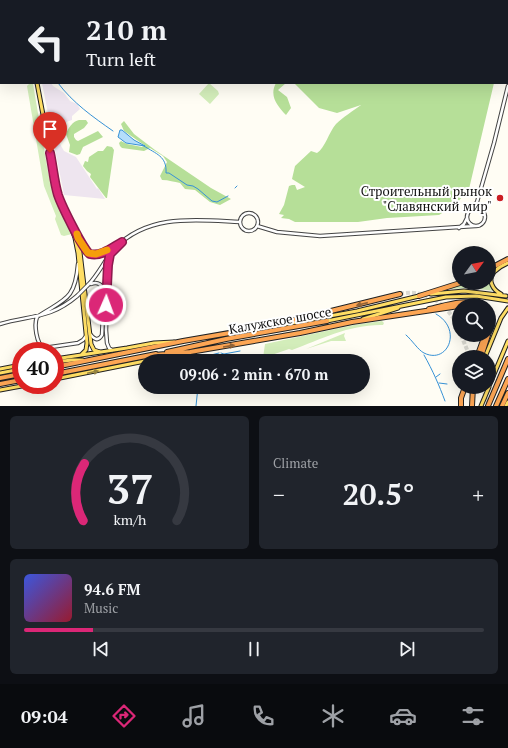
<!DOCTYPE html>
<html lang="en">
<head>
<meta charset="utf-8">
<style>
	:root { --surface:#171b24; --page:#20242c; --text:#f1f3f6; --muted:#9ea1a6; --line:#363941; --accent:#db2777 }
	body { margin:0; font-family:"PT Serif",serif; background:var(--page); color:var(--text); height:100vh; display:flex; flex-direction:column; font-size:15px; white-space:nowrap }
	* { box-sizing:border-box; margin:0 }
	p { font-size:13px; color:var(--muted) }
	.icon { flex:none; width:22px; height:22px; fill:none; stroke:currentColor; stroke-width:2; stroke-linecap:round; stroke-linejoin:round }
	.map { position:relative; height:406px; overflow:hidden }
	.drawer { display:flex; flex-direction:column; gap:10px; padding:10px; background:#0d0f14; flex:1 }
	.drawer>* { flex:none }
	.top-card { position:absolute; left:0px; top:0px; width:508px; height:84px; box-shadow:0 4px 16px #0002; background:#171b24; color:var(--text); overflow:hidden }
	.needle { width:26px; rotate:57deg }
	.controls { position:absolute; left:452px; top:246px; display:grid; gap:8px }
	.controls a { display:grid; place-items:center; width:44px; height:44px; border-radius:50%; background:var(--surface); box-shadow:0 4px 16px #0002; font-size:20px }
	.speed { position:absolute; left:12px; top:342px; display:flex; gap:8px; font-size:20px; font-weight:700; text-align:center }
	.speed>* { display:grid; place-content:center; width:52px; height:52px; border-radius:50%; background:var(--surface); box-shadow:0 4px 16px #0002; line-height:1 }
	.speed .limit { border:6px solid #d22; background:#fff; color:#111 }
	.pin { position:absolute; display:grid; place-items:center; width:34px; height:34px; color:#fff; margin:-41px -17px; border-radius:50% 50% 50% 0; rotate:-45deg; box-shadow:0 0 4px #0007 }
	.pin .icon { rotate:45deg }
	.me { position:absolute; width:44px; margin:-22px; rotate:2deg; stroke-linejoin:round; filter:drop-shadow(0 0 3px #0008) }
	.turn { display:flex; align-items:center; gap:14px; height:84px; padding:0 20px; font-size:18px }
	.turn .icon { width:52px; height:52px; stroke-width:2.5 }
	.turn b { display:block; font-size:28px; line-height:34px }
	.big { font-size:30px; font-weight:800; line-height:1.1 }
	.drawer .widget { flex:1; display:flex; flex-direction:column; justify-content:center; gap:6px; min-width:0; padding:0 14px; border-radius:6px; background:var(--page) }
	.drawer .dial { align-items:center; gap:0 }
	.dial svg { height:104px; overflow:visible; fill:none; stroke:var(--line); stroke-width:7; stroke-linecap:round; text-anchor:middle }
	.dial text { fill:var(--text); stroke:none }
	.song { display:flex; align-items:center; gap:12px }
	.cover { width:48px; height:48px; border-radius:6px; background:linear-gradient(135deg,hsl(230 70% 55%),hsl(350 70% 35%)) }
	.played { height:4px; border-radius:2px; background:linear-gradient(90deg,var(--accent) 15%,var(--line) 15%) }
	.keys { display:flex; justify-content:space-around; direction:ltr }
	.heat { display:flex; justify-content:space-between; align-items:center; font-size:22px; direction:ltr }
	.drawer .tiles { flex:1; display:grid; gap:10px; grid-template-columns:1fr 1fr }
	.widget:last-child { grid-column:span 2 }
	.trip { position:absolute; left:138px; top:354px; width:232px; height:40px; border-radius:20px; background:var(--surface); box-shadow:0 4px 16px #0002; font-weight:800; line-height:40px; text-align:center }
	.menu { display:flex; height:64px; justify-content:space-around; align-items:center; background:#090b0e; color:var(--muted) }
	.menu .icon { width:28px; height:28px }
	.menu .active { color:var(--accent) }
	.menu b { font-size:18px; color:var(--text) }
	.map>svg:first-child { display:block }
	.industrial { fill:#eee5ef }
	.green { fill:#d3edba }
	.forest { fill:#b6df98 }
	.water { fill:#b5defa; stroke:#3792d6 }
	.lines { fill:none; stroke-linecap:round; stroke-linejoin:round }
	.stream { stroke:#3792d6; stroke-width:1 }
	.highway-tunnel { stroke:#dbdad2; stroke-width:4; stroke-dasharray:4 2; stroke-linecap:butt }
	.minor-casing { stroke:#444; stroke-width:4.5 }
	.major-casing { stroke:#222; stroke-width:5 }
	.highway-casing { stroke:#222; stroke-width:6 }
	.minor { stroke:#fff; stroke-width:2.5 }
	.major { stroke:#ffde64; stroke-width:3 }
	.highway { stroke:#fda654; stroke-width:4 }
	.minor-bridge-casing { stroke:#444; stroke-width:4.5; stroke-linecap:butt }
	.minor-bridge { stroke:#fff; stroke-width:2.5 }
	.oneway { fill:#936336 }
	.oneway2 { fill:#94823f }
	.route-casing { stroke:#8e194d; stroke-width:10 }
	.route { stroke:#db2777; stroke-width:7 }
	.slow { stroke:#f59e0b; stroke-width:7 }
	.poi-dot { fill:#cb1e21; stroke:#fff; stroke-width:1.5 }
	.labels { text-anchor:middle; dominant-baseline:central; stroke-width:4; stroke-linejoin:round; paint-order:stroke }
	.poi-label { font-size:13px; fill:#111; stroke:#fff; text-anchor:end }
	.street-label { font-size:13px; fill:#111; stroke:#fff }
</style>
</head>
<body>
<div class="map">
<svg width="508" height="406" viewBox="0 0 508 406">
	<rect width="100%" height="100%" fill="#fffdf4"/>
	<path class="industrial" d="M42 83H51L53 86 64 93 70 101 77 104 80 109 72 116V120L66 122V128L61 131 60 144 64 151 76 157 97 189 98 188 105 199 64 195Z"/>
	<path class="green" d="M209 83 218 91 219 94 210 104 199 94Z
		M29 84H33L48 172 54 195 72 234 64 236 61 235 55 219 56 216 44 186 27 86Z
		M55 155 62 195 60 192 53 156Z
		M492 271 491 285 494 291 472 288 447 289 465 283H489V273Z
		M382 321 384 323 383 325C351 324 321 339 292 350L289 349 263 358 265 344 354 325Z
		M345 333 344 336 346 341H331L306 349Z"/>
	<path class="forest" d="M210 0H444V1H211Z
		M276 83H286L278 90 287 97 291 108 286 115C277 105 269 96 276 83Z
		M294 83H494L469 189 456 204 439 215 387 218 358 222H295L289 219 281 218 284 215 279 214 284 205 289 186 292 185H295L297 190 305 187 292 179 295 166 311 151 317 153C325 148 329 132 336 124 343 117 353 111 361 105L337 113 319 108Z
		M79 120H86L88 123 84 128 74 134V137L76 140 78 141 98 131 103 137 83 147 80 154 77 155 69 152 70 145 66 134C68 128 73 121 79 120Z
		M124 121 134 134 155 150 211 188 231 199 220 205 210 202 195 190 185 189 180 183C174 182 169 180 162 180L160 176 167 162 163 156 150 148 144 151 122 148 120 146 119 143 121 141 127 144 142 147 144 145 124 131 121 124Z
		M107 146 112 147 114 150 107 198H106L90 177 91 174 87 171 83 166 85 161 88 162 89 157 98 151H103Z"/>
	<path class="water" d="M120 130H122L134 140 145 146 126 143 118 137Z"/>
	<g class="lines">
		<path class="stream" d="M19 0V1
			M0 27H1
			M58 83C73 103 93 117 113 131
			M144 146C156 154 167 156 166 173H169L187 185 193 186 198 189 212 201 217 202 228 196
			M235 188 237 186
			M406 335C412 340 418 350 424 353 448 365 463 329 436 314
			M221 353 224 354 240 351
			M424 355C433 371 439 385 445 401
			M202 361 203 357 219 353
			M436 377 440 374
			M439 383 447 384
			M196 406 198 387"/>
		<path class="highway-tunnel" d="M400 294C426 288 449 305 459 329
			M461 335 470 357
			M482 387 489 406"/>
		<g class="minor-casing">
			<path id="minor" d="M467 217a9 9 0 1 1 18 0a9 9 0 1 1-18 0Z
				M472 210 477 202 494 143 508 86
				M240 222a9 9 0 1 1 18 0a9 9 0 1 1-18 0Z
				M257 226 277 232 320 236 475 226
				M459 228 464 224 467 218
				M79 239C81 243 83 250 87 253 96 259 110 248 118 244
				M110 257 108 265 106 330 107 343 109 348 112 350
				M78 264C75 301 64 299 37 317 34 324 36 344 44 348L78 343 83 340 86 336
				M88 285C99 274 105 259 115 248 149 213 197 220 240 222
				M0 324C31 315 50 319 77 296
				M90 334C94 339 98 342 102 335L104 293C103 285 98 281 91 284"/>
		</g>
		<g class="major-casing">
			<path id="major" d="M22 0 23 1
				M37 83 58 194 65 212 74 227 79 244 91 344 94 350 100 352
				M69 221 75 238 78 253 87 343 86 350 81 355
				M431 294 464 291 506 296
				M501 294C493 290 487 280 494 272 498 268 503 265 508 263
				M363 319 398 308
				M327 321 446 297 476 296 508 301
				M286 324 357 311 419 296
				M485 357 501 318 508 308
				M55 359 127 348 154 343 174 342
				M146 361 180 355
				M55 362 72 360H83
				M0 369 21 365
				M489 372 493 371 496 368
				M0 373 21 369
				M55 379 145 361
				M489 386 508 341
				M0 390 27 385
				M481 406 489 387
				M506 406 508 402"/>
		</g>
		<g class="highway-casing">
			<path id="highway" d="M489 269 508 259
				M419 296 460 283
				M429 309C444 306 465 298 479 305
				M167 352 226 339 327 321
				M154 355 190 352 300 333 352 322 459 306
				M477 357 485 335
				M481 357 490 329 489 315
				M55 367 183 341 270 326 400 294
				M55 374 156 354
				M0 378 21 374
				M0 384 21 380
				M461 406V398L465 387
				M472 406 473 387
				M488 406 508 359
				M496 406 508 379
				M502 406 508 393"/>
		</g>
		<use href="#minor" class="minor"/>
		<use href="#major" class="major"/>
		<use href="#highway" class="highway"/>
		<g class="minor-bridge-casing">
			<path id="minor-bridge" d="M77 296 88 285"/>
		</g>
		<use href="#minor-bridge" class="minor-bridge"/>
	</g>
	<defs><path id="oneway-solid" d="M-6-.8H1V-3.2L6.5 0L1 3.2V.8H-6Z"/></defs>
	<g class="oneway">
		<use href="#oneway-solid" transform="translate(362 304) rotate(167)"/>
		<use href="#oneway-solid" transform="translate(229 346) rotate(-9)"/>
	</g>
	<use class="oneway2" href="#oneway-solid" transform="translate(93 372) rotate(-12)"/>
	<g class="lines">
		<g class="route-casing">
			<path id="route" d="M50 153C53 167 54 182 58 195 61 204 84 252 90 254 101 257 113 247 122 242L110 254 108 265 106 305"/>
		</g>
		<use href="#route" class="route"/>
		<path class="slow" d="M77 234 78 238 88 253 96 254 107 250"/>
	</g>
	<circle class="poi-dot" cx="500" cy="198" r="4"/>
	<g class="labels">
		<g class="poi-label">
			<text x="492" y="191">Строительный рынок<tspan x="492" dy="15">"Славянский мир"</tspan></text>
		</g>
		<g class="street-label">
			<text transform="translate(280 320) rotate(-10)">Калужское шоссе</text>
		</g>
	</g>
</svg>
<div class="controls">
<a><svg class="needle" viewBox="-14 -14 28 28"><path d="M0-13l5 13h-10z" fill="#e53935"/><path d="M0 13l5-13h-10z" fill="#9ea1a6"/></svg></a>
<a><svg class="icon" aria-label="search" viewBox="0 0 24 24"><circle cx="10" cy="10" r="6"/><path d="M15 15l6 6"/></svg></a>
<a><svg class="icon" aria-label="layers" viewBox="0 0 24 24"><path d="M12 4l9 5-9 5-9-5zM3 14l9 5 9-5"/></svg></a>
</div>
<div class="speed"><div class="limit">40</div></div>
<div class="pin" style="left:50px;top:153px;background:#d93025"><svg class="icon" aria-label="arrive" viewBox="0 0 24 24"><path d="M6 21V4h12l-3 4 3 4H6"/></svg></div>
<svg class="me" style="left:106px;top:305px" viewBox="-20 -20 40 40"><circle r="17" fill="#db2777" stroke="#fff" stroke-width="3"/><path d="M0-11L8 9 0 5-8 9z" fill="#fff"/></svg>
<div class="trip">09:06 · 2 min · 670 m</div>
<div class="top-card">
<div class="turn"><svg class="icon" aria-label="left" viewBox="0 0 24 24"><path d="M17 20v-9H6M10 6l-5 5 5 5"/></svg><div><b>210 m</b>Turn left</div></div>
</div>
</div>
<section class="drawer">
<div class="tiles">
<div class="widget dial"><svg viewBox="0 0 100 80">
<path d="M14 69A42 42 0 1 1 86 69"/>
<path d="M14 69A42 42 0 0 1 15 25" stroke="#db2777"/>
<text x="50" y="56" font-size="32" font-weight="700">37</text>
<text x="50" y="72" font-size="11">km/h</text>
</svg></div>
<div class="widget"><p>Climate</p>
<div class="heat"><a>−</a><b class="big">20.5°</b><a>+</a></div>
</div>
<div class="widget">
<div class="song"><i class="cover"></i><div><b>94.6 FM</b><p>Music</p></div></div>
<div class="played"></div>
<div class="keys"><svg class="icon" aria-label="previous" viewBox="0 0 24 24"><path d="M18 5L8 12l10 7zM5 5v14"/></svg><svg class="icon" aria-label="pause" viewBox="0 0 24 24"><path d="M8 5v14M16 5v14"/></svg><svg class="icon" aria-label="next" viewBox="0 0 24 24"><path d="M6 5l10 7-10 7zM19 5v14"/></svg></div>
</div>
</div>
</section>
<nav class="menu">
<b>09:04</b>
<svg class="icon active" aria-label="directions" viewBox="0 0 24 24"><path d="M12 3l9 9-9 9-9-9zM9 14v-3h6M13 9l2 2-2 2"/></svg>
<svg class="icon" aria-label="music" viewBox="0 0 24 24"><path d="M9 18V5l10-2v13"/><circle cx="6" cy="18" r="3"/><circle cx="16" cy="16" r="3"/></svg>
<svg class="icon" aria-label="phone" viewBox="0 0 24 24"><path d="M5 4h4l2 5-3 2q2 4 5 5l2-3 5 2v4C11 20 4 13 5 4z"/></svg>
<svg class="icon" aria-label="climate" viewBox="0 0 24 24"><path d="M12 3v18M4 7l16 10M4 17L20 7"/></svg>
<svg class="icon" aria-label="car" viewBox="0 0 24 24"><path d="M5 17H2v-5l4-1 3-4h7l3 4 3 1v5h-3M9 17h6M6 11h13"/><circle cx="7" cy="17" r="2"/><circle cx="17" cy="17" r="2"/></svg>
<svg class="icon" aria-label="filters" viewBox="0 0 24 24"><path d="M4 7h16M4 17h16"/><circle cx="9" cy="7" r="2"/><circle cx="15" cy="17" r="2"/></svg>
</nav>
</body>
</html>
